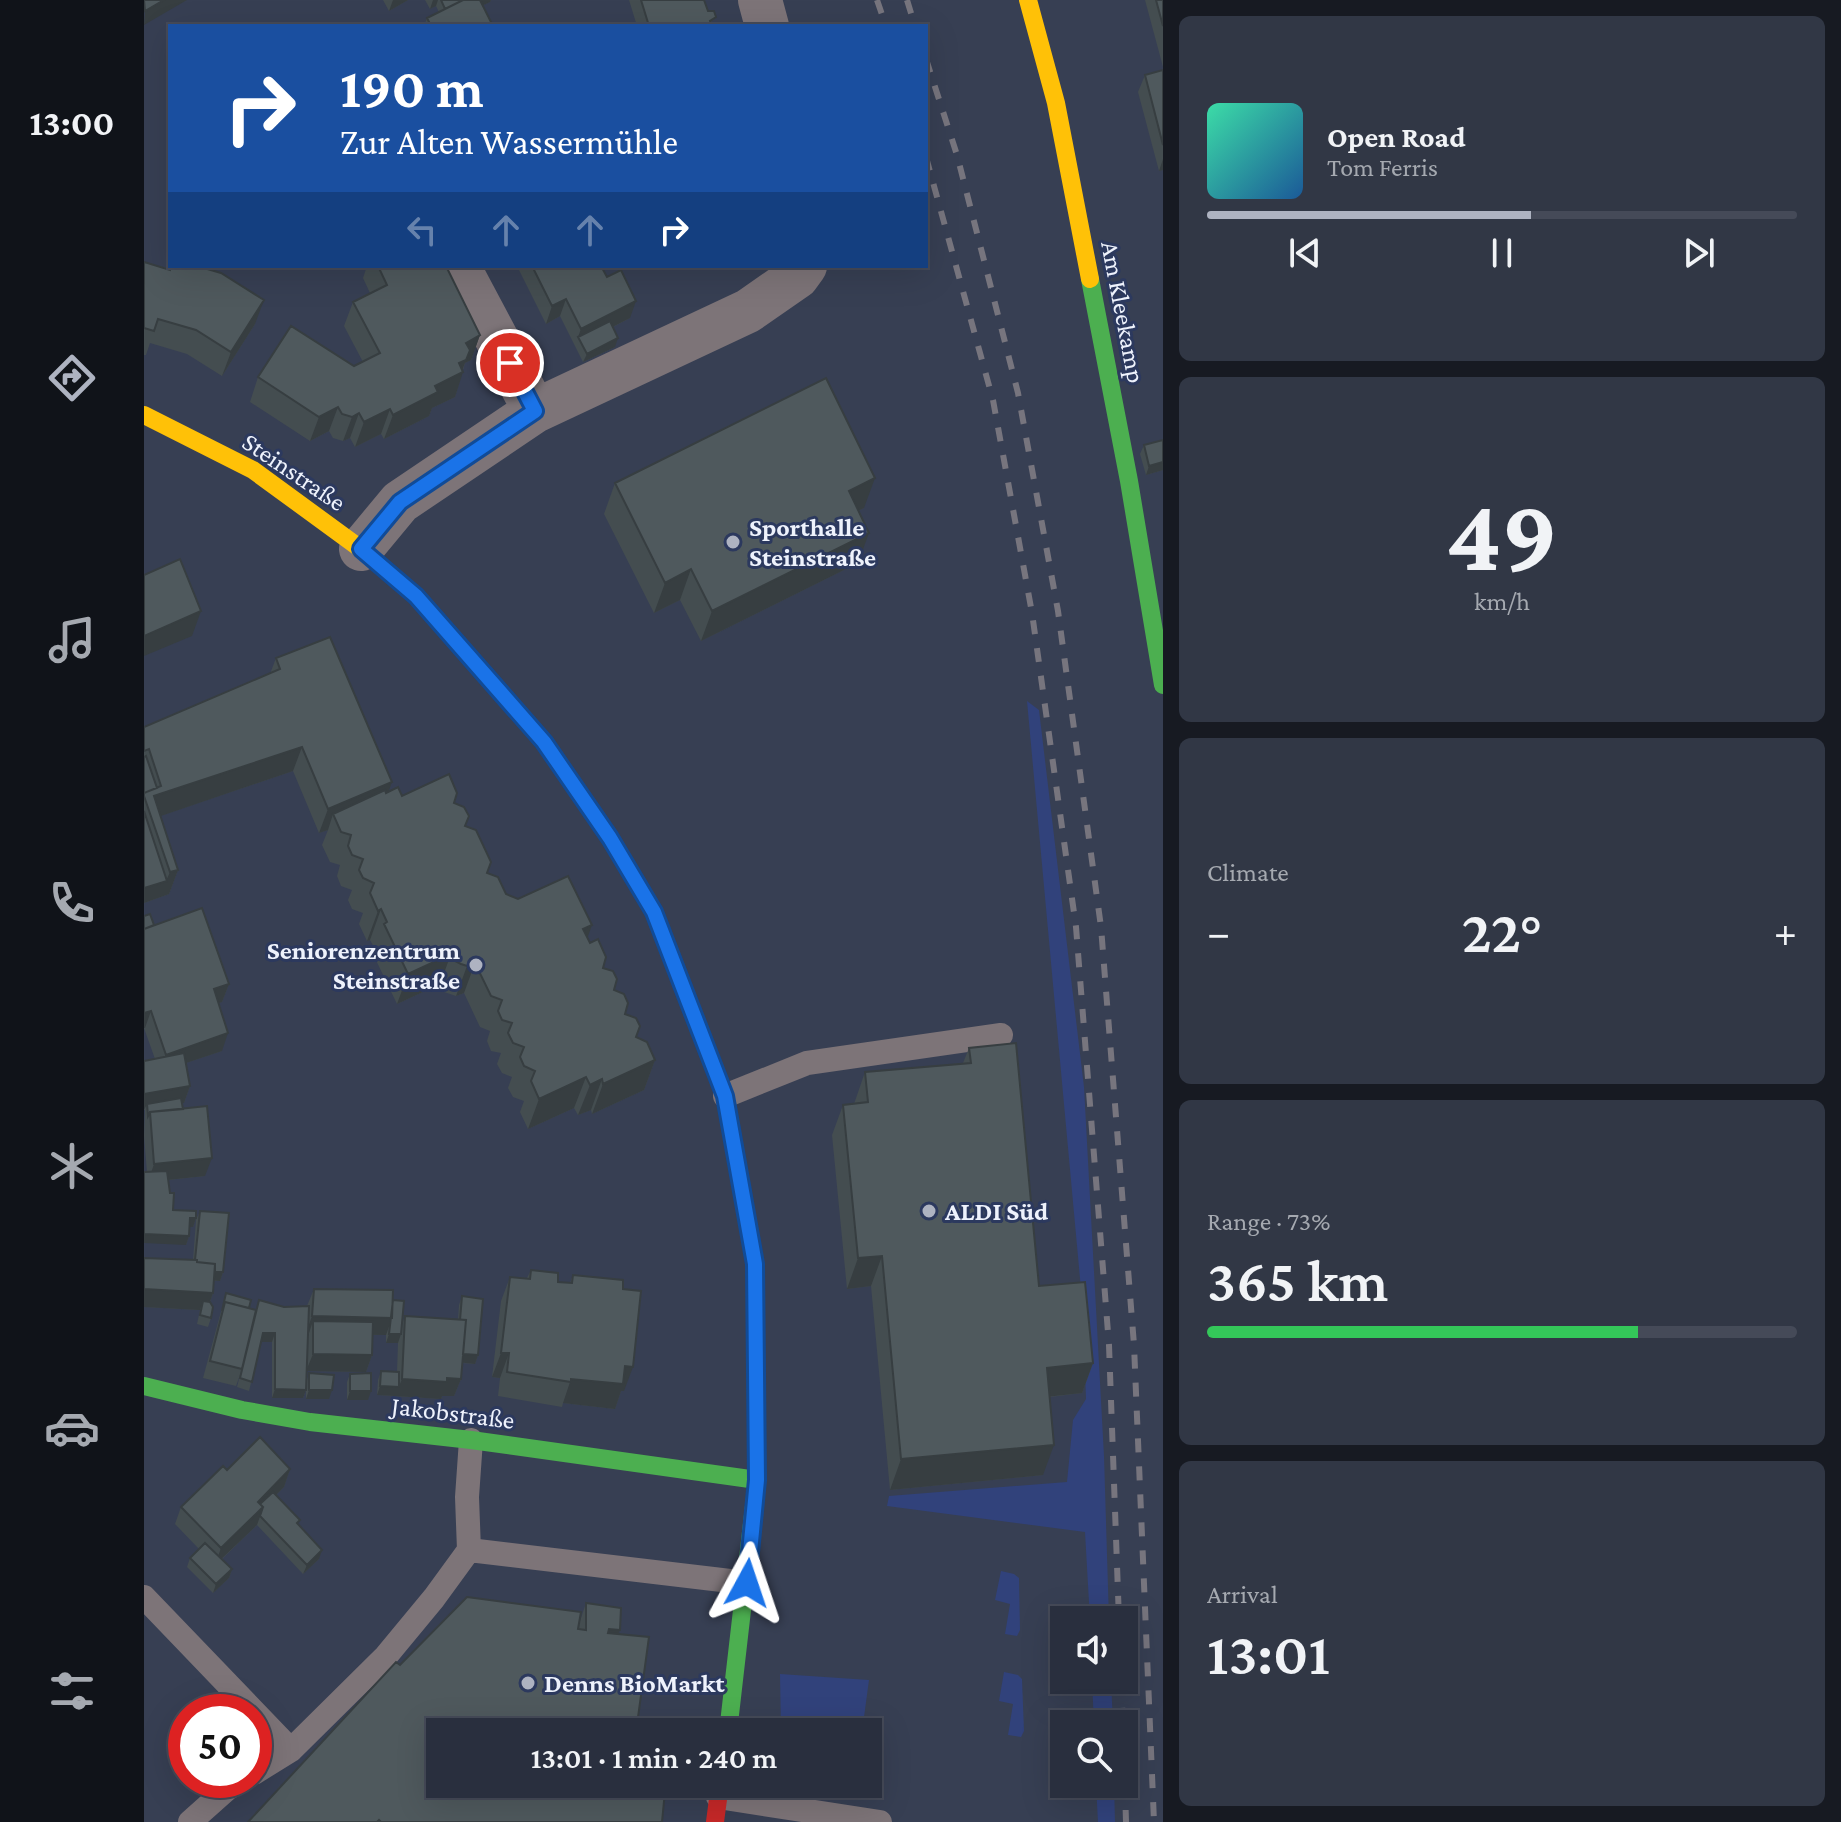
<!DOCTYPE html>
<html lang="en">
<head>
<meta charset="utf-8">
<style>
	:root { --surface:#292f3e; --page:#313745; --text:#f1f3f6; --muted:#a5a9b0; --line:#454a58; --accent:#aeb3c1 }
	body { margin:0; font-family:"Crimson Pro",serif; background:var(--page); color:var(--text); height:100vh; display:flex; flex-direction:column; font-size:30px; white-space:nowrap }
	* { box-sizing:border-box; margin:0 }
	p { font-size:26px; color:var(--muted) }
	.icon { flex:none; width:44px; height:44px; fill:none; stroke:currentColor; stroke-width:2; stroke-linecap:round; stroke-linejoin:round }
	.map { position:relative; flex:1; overflow:hidden }
	.sheet { display:flex; flex-direction:column; gap:16px; padding:16px; background:#171a22; width:678px }
	.sheet>* { flex:none }
	.top-card { position:absolute; left:24px; top:24px; width:760px; height:244px; border-radius:0px; box-shadow:0 8px 32px #0002,0 0 0 2px var(--line); background:#1a4fa0; color:#fff; overflow:hidden }
	.buttons { position:absolute; left:906px; top:1606px; display:grid; gap:16px }
	.buttons a { display:grid; place-items:center; width:88px; height:88px; border-radius:0px; background:var(--surface); box-shadow:0 8px 32px #0002,0 0 0 2px var(--line); font-size:40px }
	.speed { position:absolute; left:24px; top:1694px; display:flex; gap:16px; font-size:40px; font-weight:700; text-align:center }
	.speed>* { display:grid; place-content:center; width:104px; height:104px; border-radius:50%; background:var(--surface); box-shadow:0 8px 32px #0002,0 0 0 2px var(--line); line-height:1 }
	.speed .limit { border:12px solid #d22; background:#fff; color:#111 }
	.pin { position:absolute; display:grid; place-items:center; width:68px; height:68px; color:#fff; margin:-34px; border:4px solid #fff; border-radius:50%; box-shadow:0 2px 8px #0007 }
	.me { position:absolute; width:88px; margin:-44px; rotate:5deg; stroke-linejoin:round; filter:drop-shadow(0 0 6px #0008) }
	.turn { display:flex; align-items:center; gap:28px; height:168px; padding:0 40px; font-size:36px }
	.turn .icon { width:104px; height:104px; stroke-width:2.5 }
	.turn b { display:block; font-size:56px; line-height:68px }
	.lanes { display:flex; align-items:center; height:76px; padding:0 40px; background:#0003; justify-content:center; gap:40px; direction:ltr }
	.lanes .off { opacity:.35 }
	.big { font-size:60px; font-weight:600; line-height:1.1 }
	.sheet .tile { flex:1; display:flex; flex-direction:column; justify-content:center; gap:12px; min-width:0; padding:0 28px; border-radius:12px; background:var(--page) }
	.sheet .dial { align-items:center; gap:0 }
	.dial b { font-size:104px; line-height:1 }
	.song { display:flex; align-items:center; gap:24px }
	.cover { width:96px; height:96px; border-radius:12px; background:linear-gradient(135deg,hsl(160 70% 55%),hsl(210 70% 35%)) }
	.played { height:8px; border-radius:4px; background:linear-gradient(90deg,var(--accent) 55%,var(--line) 55%) }
	.keys { display:flex; justify-content:space-around; direction:ltr }
	.heat { display:flex; justify-content:space-between; align-items:center; font-size:44px; direction:ltr }
	.charge { height:12px; border-radius:6px; background:linear-gradient(90deg,#34c759 73%,var(--line) 0) }
	.trip { position:absolute; left:282px; top:1718px; width:456px; height:80px; border-radius:0px; background:var(--surface); box-shadow:0 8px 32px #0002,0 0 0 2px var(--line); font-weight:600; line-height:80px; text-align:center }
	main { display:flex; flex:1; min-height:0 }
	.dock { display:flex; flex-direction:column; width:144px; justify-content:space-around; align-items:center; background:#101319; color:var(--muted) }
	.dock .icon { width:56px; height:56px }
	.dock .active { color:var(--accent) }
	.dock b { font-size:36px; color:var(--text) }
	.map>svg:first-child { display:block }
	.grass { fill:#31427b }
	.lines { fill:none; stroke-linecap:round; stroke-linejoin:round }
	.lane { stroke:#7d7478; stroke-width:24 }
	.street { stroke:#7d7478; stroke-width:44 }
	.fast { stroke:#4caf50; stroke-width:18 }
	.slow { stroke:#ffc107; stroke-width:18 }
	.jam { stroke:#c62828; stroke-width:18 }
	.rail { stroke:#77757e; stroke-width:6; stroke-dasharray:14 14; stroke-linecap:butt }
	.wall { fill:#444d50 }
	.shaded-wall { fill:#373e41 }
	.building { fill:#4f595d; stroke:#373e41; stroke-width:2 }
	.route-casing { stroke:#114b97; stroke-width:20 }
	.route { stroke:#1a73e8; stroke-width:14 }
	.poi-dot { fill:#aeb3c1; stroke:#2c395e; stroke-width:3 }
	.labels { text-anchor:middle; dominant-baseline:central; stroke-width:6; stroke-linejoin:round; paint-order:stroke }
	.street-label { font-size:26px; fill:#eef2fc; stroke:#2c395e }
	.poi-label { font-size:26px; font-weight:bold; fill:#eef2fc; stroke:#2c395e; text-anchor:start }
</style>
</head>
<body>
<main>
<nav class="dock">
<b>13:00</b>
<svg class="icon active" aria-label="directions" viewBox="0 0 24 24"><path d="M12 3l9 9-9 9-9-9zM9 14v-3h6M13 9l2 2-2 2"/></svg>
<svg class="icon" aria-label="music" viewBox="0 0 24 24"><path d="M9 18V5l10-2v13"/><circle cx="6" cy="18" r="3"/><circle cx="16" cy="16" r="3"/></svg>
<svg class="icon" aria-label="phone" viewBox="0 0 24 24"><path d="M5 4h4l2 5-3 2q2 4 5 5l2-3 5 2v4C11 20 4 13 5 4z"/></svg>
<svg class="icon" aria-label="climate" viewBox="0 0 24 24"><path d="M12 3v18M4 7l16 10M4 17L20 7"/></svg>
<svg class="icon" aria-label="car" viewBox="0 0 24 24"><path d="M5 17H2v-5l4-1 3-4h7l3 4 3 1v5h-3M9 17h6M6 11h13"/><circle cx="7" cy="17" r="2"/><circle cx="17" cy="17" r="2"/></svg>
<svg class="icon" aria-label="filters" viewBox="0 0 24 24"><path d="M4 7h16M4 17h16"/><circle cx="9" cy="7" r="2"/><circle cx="15" cy="17" r="2"/></svg>
</nav>
<div class="map">
<svg width="1019" height="1822" viewBox="0 0 1019 1822">
	<rect width="100%" height="100%" fill="#373f53"/>
	<path class="grass" d="M883 701 895 710 940 1087 960 1456 965 1620H946L941 1532 743 1506 745 1496 923 1482 929 1420 942 1399 939 1311Z
		M857 1571 870 1574 875 1578 876 1630 873 1636 861 1634 866 1604 851 1600Z
		M860 1672 874 1675 878 1679 880 1731 877 1737 864 1735 869 1704 855 1701Z
		M636 1674 725 1680 718 1732H637Z
		M948 1680H967L969 1724H950Z
		M952 1784H970L971 1822H954Z"/>
	<g class="lines">
		<path class="lane" d="M581 1096 663 1063 857 1035
			M325 1550 323 1497 327 1440
			M0 1597 147 1750
			M110 1773 147 1750 242 1656 290 1598 325 1550 603 1583
			M574 1797 736 1822
			M46 1822 83 1789 98 1780"/>
		<path class="street" d="M616 0 623 26
			M314 266 391 411
			M217 549 256 502 391 411 604 311 653 277 661 266"/>
		<path class="fast" d="M946 279 985 481 1019 685
			M421 773 466 838 510 912 581 1096 611 1264 613 1480 584 1732
			M0 1386 98 1410 166 1422 327 1440 613 1480"/>
		<path class="slow" d="M884 0 912 103 946 279
			M0 415 109 470 217 549 272 596 400 742 421 773"/>
		<path class="jam" d="M571 1822 576 1784"/>
		<path class="rail" d="M733 0 742 26
			M763 0 771 26
			M782 59 813 155 874 393 914 611 957 927 990 1345 1010 1822
			M782 157 849 400 888 613 932 927 965 1345 975 1620
			M977 1680 979 1724
			M980 1754 982 1822"/>
	</g>
	<path class="wall" d="M239 0H264L245 11Z
		M281 0H347L346 2 339 5 349 26H280L283 18 295 12 292 6 286 9Z
		M485 0H560L569 26H493Z
		M1001 0H1019V67Z
		M1019 70V170L1015 171 994 92 1001 75Z
		M0 262 26 269 27 266 111 324 78 376 43 354 6 343 2 355H0Z
		M223 266H302L336 335 327 360 321 363 311 397 288 408 285 416 240 439 237 434 211 447 206 438 199 441 189 438 185 431 166 441 106 402 114 377 210 366 219 362 200 326 209 302 226 293 219 278Z
		M373 266H457L486 318 469 327 471 347 439 362 416 316 402 324Z
		M1019 440V470L1002 475 996 454 1000 445Z
		M471 483 720 508 714 511V563L557 641 536 600 510 613 460 514Z
		M132 658 244 792 310 803 343 873 362 894 443 937 492 1037 511 1060 500 1090 448 1114 447 1110 434 1115 430 1108 384 1129 376 1112 380 1101 369 1097 364 1088 368 1077 358 1073 353 1064 357 1053 347 1051 343 1041 346 1031 336 1027 320 993 312 996 300 992 296 984 253 1004 229 954 231 949 226 940 223 941 215 924 219 913 208 909 204 900 208 890 197 886 193 876 196 865 186 862 178 845 184 830 175 833 149 771 16 816 34 870 25 894 0 903V727L126 674Z
		M0 916 10 925 85 984 78 1002 74 1003 78 1051 42 1063 46 1086 40 1103H38L61 1176 24 1180 29 1210 52 1218 49 1227H46L45 1236 42 1245 3 1172 0 1136 1 1110H0V1061L11 1059 0 1028Z
		M825 1048 895 1286 949 1363 938 1393 906 1397 899 1475 746 1490 727 1286 703 1289 688 1135 699 1105 710 1104 721 1072 819 1063Z
		M56 1211 79 1272 76 1281H70L69 1293 66 1302 67 1318 64 1327 53 1324 56 1310 0 1307V1258L49 1260 52 1220Z
		M387 1270 414 1282 426 1283 429 1275 479 1289 480 1391H477L471 1409 419 1403 418 1407 354 1396 356 1378 348 1377 357 1301 366 1277 383 1278Z
		M170 1289 249 1300 258 1324 261 1316 314 1320 315 1305 318 1296 334 1355 331 1364 318 1363 317 1379 310 1396H298L297 1399 233 1395 234 1380 237 1371 253 1372 254 1343H242V1333V1335H229L228 1355 222 1372 163 1371V1380L165 1373 185 1399H162V1390L159 1398H128V1342H117L105 1391 93 1387 96 1375 92 1386 59 1378 82 1293 105 1308 112 1310 115 1300 140 1307 163 1306Z
		M206 1374 224 1400H203V1382Z
		M146 1469 140 1487 132 1495 154 1525 175 1559 159 1574 113 1525 78 1559 88 1569 85 1578 69 1593 43 1567 46 1558 55 1549 31 1524 37 1507 83 1470Z
		M442 1603 476 1630 474 1634 485 1787 518 1822H104L256 1665 435 1624Z"/>
	<path class="shaded-wall" d="M20 0H43L0 25 1 11Z
		M249 0H264L245 11Z
		M289 0H294L292 6 286 9Z
		M334 0H347L346 2 301 23Z
		M1019 159V170L1015 171Z
		M422 299 416 316 402 324 408 306Z
		M120 300 111 324 78 376 87 352Z
		M492 301 486 318 437 343 434 337 437 329Z
		M336 335 327 360 321 363 317 373 319 372 311 397 288 408 285 416 240 439 249 415 291 386 322 343Z
		M474 338 471 347 439 362 443 354Z
		M194 407 185 431 166 441 175 417Z
		M246 409 237 434 211 447 220 422Z
		M215 413 206 438 199 441 208 417Z
		M1019 462V470L1002 475 1005 466Z
		M731 478 720 508 694 521 705 491Z
		M725 533 714 563 557 641 568 611Z
		M547 569 536 600 510 613 521 583Z
		M57 611 48 636 0 656V636Z
		M158 747 149 771 8 819 1 799Z
		M248 782 239 807 189 814 184 830 175 833 184 809Z
		M34 870 25 894 0 903V888L22 881 26 872Z
		M237 909 226 940 223 941 234 911Z
		M448 925 437 956 439 929Z
		M307 954 296 984 253 1004 264 974Z
		M331 963 320 993 312 996 323 966Z
		M85 984 78 1002 63 1007 70 989Z
		M7 1011 1 1028H0V1013Z
		M84 1033 78 1051 15 1072 22 1055Z
		M511 1060 500 1090 448 1114 459 1084Z
		M442 1077 430 1108 384 1129 395 1099Z
		M458 1079 447 1110 434 1115 446 1085Z
		M46 1086 40 1103 4 1109 3 1104 0 1110V1094Z
		M68 1158 61 1176 4 1182 10 1164Z
		M46 1218H52L49 1227H43Z
		M0 1234 45 1236 42 1245 0 1243Z
		M738 1256 727 1286 703 1289 714 1258Z
		M50 1271 79 1272 76 1281 47 1279Z
		M0 1289 69 1293 63 1310 59 1301 56 1310 0 1307Z
		M168 1316 248 1318 242 1335 169 1334V1321L165 1333H162Z
		M119 1333H131L128 1342H116Z
		M245 1334H257L254 1343H242Z
		M317 1353 334 1355 331 1364 313 1362Z
		M357 1353H365L356 1378 348 1377Z
		M169 1354 228 1355 222 1372 162 1371Z
		M949 1363 938 1393 892 1398 903 1368Z
		M481 1366 489 1367 480 1391H477L471 1409 419 1403 427 1379Z
		M303 1378 317 1379 310 1396H298L297 1399 251 1396 258 1379Z
		M236 1386 255 1387 251 1396 233 1395Z
		M131 1389 162 1390 159 1398H128Z
		M165 1390H188L185 1399H162Z
		M206 1391H227L224 1400H203Z
		M910 1445 899 1475 746 1490 757 1459Z
		M146 1469 140 1487 119 1508 113 1525 71 1565 77 1548 114 1502Z
		M178 1550 175 1559 159 1574 163 1565Z
		M88 1569 85 1578 69 1593 72 1584Z
		M465 1629 476 1630 465 1660 454 1659Z"/>
	<path class="building" d="M0 0H20L1 11Z
		M297 0H319L301 9Z
		M319 0H336L349 26H287L283 18Z
		M497 0H560L564 11H570L572 17 566 21 568 26H505Z
		M1012 0H1019V26Z
		M1019 70V145L1001 75Z
		M0 262 26 270 27 266H53L77 273 120 300 87 352 52 330 14 319 10 331 0 328Z
		M234 266H302L336 335 322 343 326 350 322 360 315 363 319 372 291 386 294 392 249 415 246 409 220 422 215 413 208 417 198 414 194 407 175 417 114 377 147 326 210 366 236 353 209 302 243 285Z
		M388 266H457L463 277 477 270 492 301 437 329 422 299 408 306Z
		M466 321 474 338 443 354 434 337Z
		M682 378 731 478 705 491 725 533 568 611 547 569 521 583 471 483Z
		M1019 440V462L1005 466 1000 445Z
		M36 559 57 611 0 636V575Z
		M186 637 248 782 184 809 158 747 10 796 34 870 26 872 0 796V793L17 786 5 749 0 751V727L136 669 132 658Z
		M2 756 13 788 0 793V757Z
		M305 774 313 793 310 803 320 807 325 816 321 826 332 830 347 862 343 873 354 877 362 894 374 899 424 876 448 925 439 929 446 943 454 939 462 957 459 968 469 971 473 979 470 990 480 994 484 1003 481 1014 492 1018 496 1026 492 1037 503 1042 511 1060 459 1084 458 1079 446 1085 442 1077 395 1099 387 1081 391 1071 380 1066 376 1057 380 1047 369 1043 364 1033 368 1023 358 1020 354 1011 358 1000 347 996 331 963 323 966 317 964 311 961 307 954 264 974 240 924 243 922 237 909 234 911 226 893 230 883 219 878 215 870 219 859 208 855 204 846 207 835 197 832 189 814 241 790 242 793 254 787 258 796Z
		M0 811 23 881 0 888Z
		M58 908 85 984 70 989 84 1033 22 1055 7 1011 0 1013V929Z
		M6 914 10 925 0 929V916Z
		M872 1043 895 1286 941 1282 949 1363 903 1368 910 1445 757 1459 738 1256 714 1258 699 1105 724 1102 721 1072 827 1063 825 1048Z
		M40 1053 46 1086 0 1094V1061Z
		M37 1098 39 1109 6 1112 4 1116 3 1104Z
		M63 1106 68 1158 10 1164 6 1112Z
		M23 1171 26 1193H30L29 1210 52 1211V1218H46L45 1236 0 1234V1172Z
		M56 1211 85 1213 79 1272H71V1264L53 1262V1260H51Z
		M0 1258 53 1260V1262L71 1264 69 1293 0 1289Z
		M387 1270 414 1273V1282L428 1283 429 1275 479 1280V1289L497 1291 489 1367 481 1366 479 1384 427 1379V1382L363 1372 365 1353H357L366 1277 386 1279Z
		M170 1289 249 1290 248 1318 168 1316Z
		M82 1293 107 1300 105 1308 81 1302 78 1311Z
		M318 1296 339 1299 334 1355 319 1354 322 1320H316Z
		M115 1300 140 1307 165 1306 162 1390 131 1389V1333H119L108 1382 96 1378Z
		M249 1300 260 1301 257 1334H245Z
		M59 1301 66 1302 69 1307 67 1318 56 1315Z
		M81 1302 112 1310 98 1369 66 1361Z
		M261 1316 322 1320 317 1379 303 1378V1382L258 1379Z
		M169 1321 229 1322 228 1355 169 1354Z
		M237 1371 255 1372V1387L236 1386Z
		M165 1373 190 1375 188 1390H165Z
		M227 1373V1391H206V1374Z
		M116 1437 146 1469 114 1502 119 1507 77 1548 37 1507 79 1466 83 1470Z
		M129 1492 156 1520 153 1523 178 1550 163 1565 116 1516 119 1507 116 1504Z
		M61 1543 88 1569 72 1584 46 1558Z
		M323 1597 437 1612 434 1629 442 1630V1603L477 1608 476 1630 465 1629 464 1633 505 1637 492 1732H296V1784H486L485 1787 521 1791 518 1822H237L235 1820 233 1822H104L252 1662 256 1665Z"/>
	<g class="lines">
		<g class="route-casing">
			<path id="route" d="M366 363 391 411 256 502 217 549 272 596 400 742 466 838 510 912 581 1096 611 1264 613 1480 603 1583"/>
		</g>
		<use href="#route" class="route"/>
	</g>
	<g class="poi-dot">
		<circle cx="589" cy="542" r="8"/>
		<circle cx="332" cy="965" r="8"/>
		<circle cx="785" cy="1211" r="8"/>
		<circle cx="384" cy="1683" r="8"/>
	</g>
	<g class="labels">
		<g class="street-label">
			<text transform="translate(979 312) rotate(79)">Am Kleekamp</text>
			<text transform="translate(150 472) rotate(34)">Steinstraße</text>
			<text transform="translate(309 1413) rotate(7)">Jakobstraße</text>
		</g>
		<g class="poi-label">
			<text x="605" y="527">Sporthalle<tspan x="605" dy="30">Steinstraße</tspan></text>
			<text x="316" y="950" text-anchor="end">Seniorenzentrum<tspan x="316" dy="30">Steinstraße</tspan></text>
			<text x="801" y="1211">ALDI Süd</text>
			<text x="400" y="1683">Denns BioMarkt</text>
		</g>
	</g>
</svg>
<div class="buttons">
<a><svg class="icon" aria-label="sound" viewBox="0 0 24 24"><path d="M4 9h4l5-4v14l-5-4H4zM17 9q2 3 0 6"/></svg></a>
<a><svg class="icon" aria-label="search" viewBox="0 0 24 24"><circle cx="10" cy="10" r="6"/><path d="M15 15l6 6"/></svg></a>
</div>
<div class="speed"><div class="limit">50</div></div>
<div class="pin" style="left:366px;top:363px;background:#d93025"><svg class="icon" aria-label="arrive" viewBox="0 0 24 24"><path d="M6 21V4h12l-3 4 3 4H6"/></svg></div>
<svg class="me" style="left:603px;top:1583px" viewBox="-20 -20 40 40"><path d="M0-17L14 15 0 8-14 15z" fill="#1a73e8" stroke="#fff" stroke-width="4"/></svg>
<div class="trip">13:01 · 1 min · 240 m</div>
<div class="top-card">
<div class="turn"><svg class="icon" aria-label="right" viewBox="0 0 24 24"><path d="M7 20v-9h11M14 6l5 5-5 5"/></svg><div><b>190 m</b>Zur Alten Wassermühle</div></div>
<div class="lanes"><svg class="icon off" aria-label="left" viewBox="0 0 24 24"><path d="M17 20v-9H6M10 6l-5 5 5 5"/></svg><svg class="icon off" aria-label="ahead" viewBox="0 0 24 24"><path d="M12 20V5M6 11l6-6 6 6"/></svg><svg class="icon off" aria-label="ahead" viewBox="0 0 24 24"><path d="M12 20V5M6 11l6-6 6 6"/></svg><svg class="icon" aria-label="right" viewBox="0 0 24 24"><path d="M7 20v-9h11M14 6l5 5-5 5"/></svg></div>
</div>
</div>
<section class="sheet">
<div class="tile">
<div class="song"><i class="cover"></i><div><b>Open Road</b><p>Tom Ferris</p></div></div>
<div class="played"></div>
<div class="keys"><svg class="icon" aria-label="previous" viewBox="0 0 24 24"><path d="M18 5L8 12l10 7zM5 5v14"/></svg><svg class="icon" aria-label="pause" viewBox="0 0 24 24"><path d="M8 5v14M16 5v14"/></svg><svg class="icon" aria-label="next" viewBox="0 0 24 24"><path d="M6 5l10 7-10 7zM19 5v14"/></svg></div>
</div>
<div class="tile dial"><b>49</b><p>km/h</p></div>
<div class="tile"><p>Climate</p>
<div class="heat"><a>−</a><b class="big">22°</b><a>+</a></div>
</div>
<div class="tile"><p>Range · 73%</p><b class="big">365 km</b><div class="charge"></div></div>
<div class="tile"><p>Arrival</p><b class="big">13:01</b></div>
</section>
</main>
</body>
</html>
